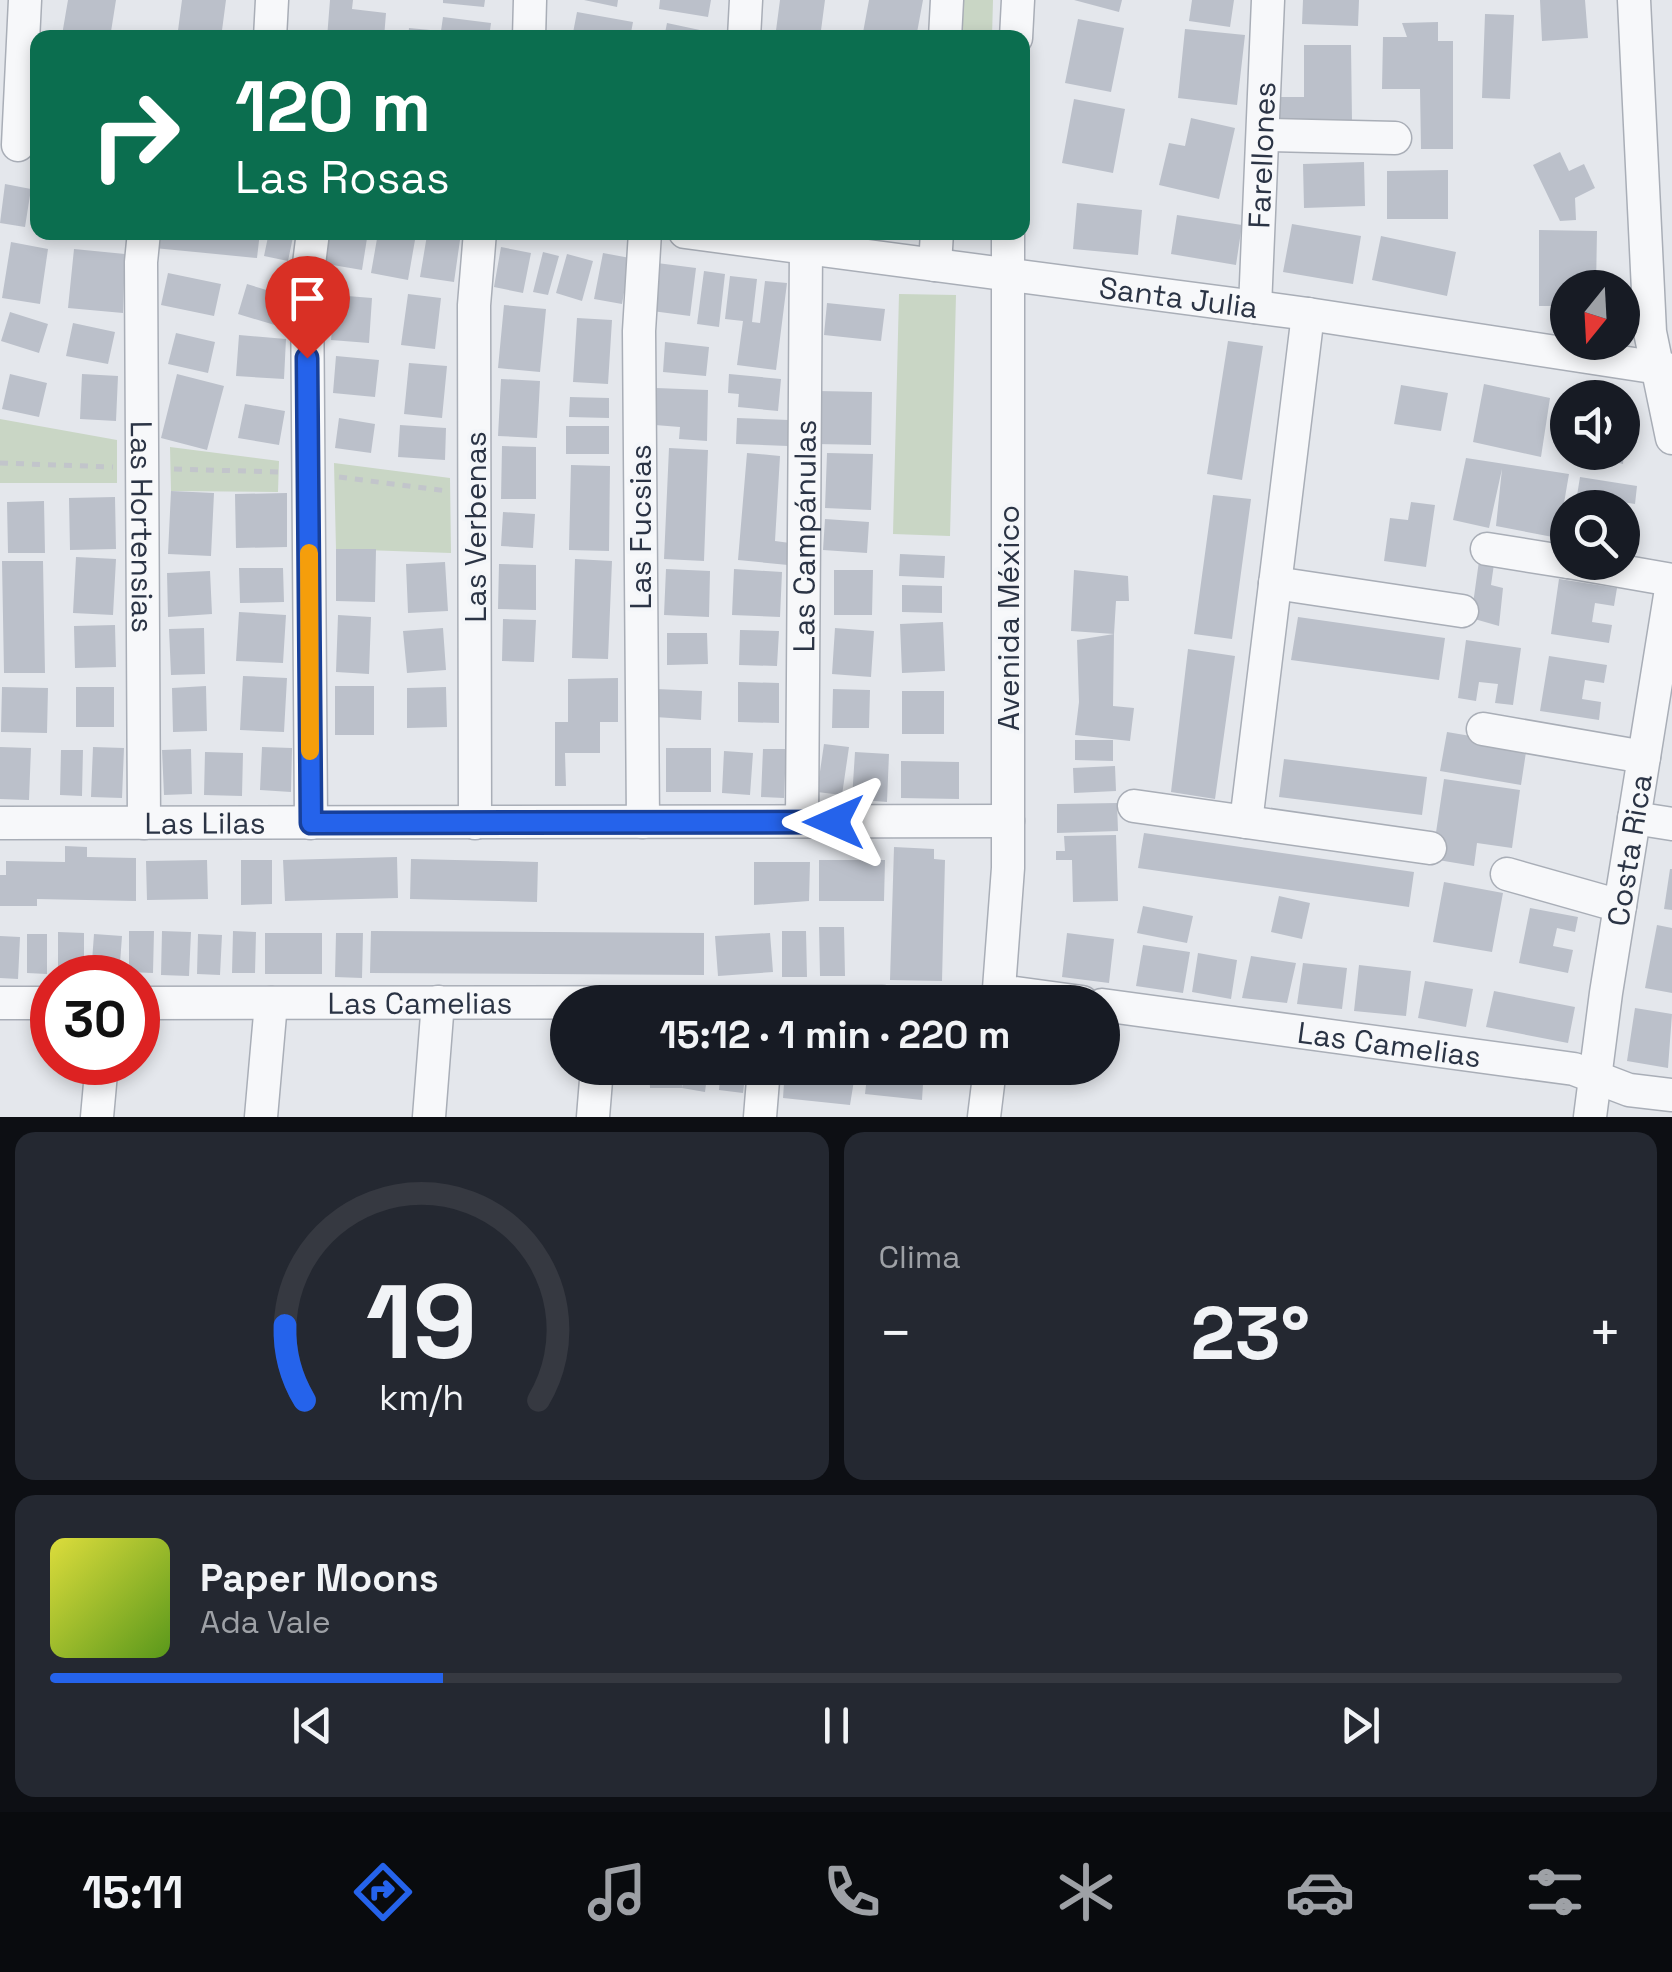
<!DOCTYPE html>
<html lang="es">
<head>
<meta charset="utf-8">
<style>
	:root { --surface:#171b24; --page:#242831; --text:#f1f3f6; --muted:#9ea1a6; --line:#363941; --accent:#2563eb }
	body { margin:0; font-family:"Space Grotesk",sans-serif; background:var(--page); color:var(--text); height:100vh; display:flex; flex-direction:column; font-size:38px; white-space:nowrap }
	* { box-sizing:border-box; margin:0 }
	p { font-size:32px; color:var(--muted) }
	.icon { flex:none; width:55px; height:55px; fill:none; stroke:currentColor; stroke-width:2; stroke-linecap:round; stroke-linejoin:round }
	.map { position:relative; height:1117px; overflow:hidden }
	.side { display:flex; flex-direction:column; gap:15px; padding:15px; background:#0d0f14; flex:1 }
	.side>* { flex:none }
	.hud { position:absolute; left:30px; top:30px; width:1000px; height:210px; border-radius:20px; box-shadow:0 5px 15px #0003; background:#0b6e4f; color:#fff; overflow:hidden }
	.needle { width:65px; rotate:198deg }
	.fabs { position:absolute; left:1550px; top:270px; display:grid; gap:20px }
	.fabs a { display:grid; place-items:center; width:90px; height:90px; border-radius:50%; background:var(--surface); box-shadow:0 5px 15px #0003; font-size:50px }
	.speed { position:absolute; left:30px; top:955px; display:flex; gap:20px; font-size:50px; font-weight:700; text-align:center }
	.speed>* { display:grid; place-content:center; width:130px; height:130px; border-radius:50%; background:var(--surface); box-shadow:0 5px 15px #0003; line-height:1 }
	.speed .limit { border:15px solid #d22; background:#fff; color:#111 }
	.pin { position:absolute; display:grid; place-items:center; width:85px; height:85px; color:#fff; margin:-102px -42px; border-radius:50% 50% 50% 0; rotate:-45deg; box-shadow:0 0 10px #0007 }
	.pin .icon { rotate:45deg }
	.me { position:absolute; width:110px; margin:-55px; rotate:270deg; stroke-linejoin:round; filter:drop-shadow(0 0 8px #0008) }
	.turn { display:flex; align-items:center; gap:35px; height:210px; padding:0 40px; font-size:45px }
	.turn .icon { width:130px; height:130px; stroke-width:2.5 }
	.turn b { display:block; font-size:70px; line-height:85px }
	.big { font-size:75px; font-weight:700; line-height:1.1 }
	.side .card { flex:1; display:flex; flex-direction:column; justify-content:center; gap:15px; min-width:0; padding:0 35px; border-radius:20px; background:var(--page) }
	.side .dial { align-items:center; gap:0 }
	.dial svg { height:260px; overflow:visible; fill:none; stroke:var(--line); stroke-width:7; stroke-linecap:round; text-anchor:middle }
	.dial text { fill:var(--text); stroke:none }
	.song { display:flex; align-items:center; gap:30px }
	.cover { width:120px; height:120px; border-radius:15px; background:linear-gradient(135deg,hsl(60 70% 55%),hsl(90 70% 35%)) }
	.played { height:10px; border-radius:5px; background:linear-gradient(90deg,var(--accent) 25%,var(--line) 25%) }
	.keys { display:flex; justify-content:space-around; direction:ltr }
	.heat { display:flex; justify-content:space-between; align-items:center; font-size:55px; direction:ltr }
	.side .tiles { flex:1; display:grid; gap:15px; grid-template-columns:1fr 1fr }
	.card:last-child { grid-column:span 2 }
	.trip { position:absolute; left:550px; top:985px; width:570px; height:100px; border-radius:50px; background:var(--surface); box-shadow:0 5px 15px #0003; font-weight:700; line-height:100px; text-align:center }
	.menu { display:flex; height:160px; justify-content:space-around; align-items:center; background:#090b0e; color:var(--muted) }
	.menu .icon { width:70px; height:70px }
	.menu .selected { color:var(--accent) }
	.menu b { font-size:45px; color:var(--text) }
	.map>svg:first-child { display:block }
	.green { fill:#c9d6c5 }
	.building { fill:#bbc0ca }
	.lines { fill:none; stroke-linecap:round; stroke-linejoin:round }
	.minor-casing { stroke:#a9aeb7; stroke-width:35 }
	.path { stroke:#c2c5cb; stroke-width:5; stroke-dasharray:8 8; stroke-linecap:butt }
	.minor { stroke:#f7f8fa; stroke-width:32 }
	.route-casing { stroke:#184099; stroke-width:25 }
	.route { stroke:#2563eb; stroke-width:18 }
	.slow { stroke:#f59e0b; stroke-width:18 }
	.labels { text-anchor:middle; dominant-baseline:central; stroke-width:8; stroke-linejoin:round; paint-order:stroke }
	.street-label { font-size:30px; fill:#2b3445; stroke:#f4f6f9 }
</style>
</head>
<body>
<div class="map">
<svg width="1672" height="1117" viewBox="0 0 1672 1117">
	<rect width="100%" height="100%" fill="#e4e7ec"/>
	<path class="green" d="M948 0H993L992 37 947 38Z
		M899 294 956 295 950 536 893 534Z
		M0 419 117 440V483H0Z
		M170 447 279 461 278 492 171 491Z
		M334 463 450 478 451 553 336 549Z"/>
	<path class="building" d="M68 0H116L110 38 62 35Z
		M182 0H226L221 38H177Z
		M330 0H353L352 9 386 13 384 38H327Z
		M443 0H485L484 7 443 3Z
		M584 0H618L617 7Z
		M660 0H711L708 17 659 9Z
		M780 0H825L820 38H775Z
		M869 0H923L916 38H862Z
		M1074 0H1122L1119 12Z
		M1192 0H1234L1230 27 1189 21Z
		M1303 0H1359L1358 26 1302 24Z
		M1540 0H1585L1588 38 1542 41Z
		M577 12 633 22 630 38H572Z
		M1485 14 1514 15 1510 99 1482 98Z
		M443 17 491 23 489 38H408L409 28 441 31Z
		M1078 19 1124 28 1111 92 1065 83Z
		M1438 22V41H1453V149H1421L1420 89H1382L1383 37H1407L1402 23Z
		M667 23 728 36 727 38H664Z
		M1185 29 1245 35 1237 105 1178 98Z
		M1304 45H1351L1352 122 1279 123V97H1304Z
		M1074 99 1125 109 1113 173 1062 163Z
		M1191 118 1235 128 1219 199 1159 185 1169 143 1185 146Z
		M1560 152 1569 171 1584 164 1595 188 1575 198 1576 220 1560 221 1533 165Z
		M1364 162 1365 206 1304 208 1303 164Z
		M1448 170V219H1387V171Z
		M5 184 31 189 25 227 0 223Z
		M1077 203 1142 210 1138 255 1073 249Z
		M1177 215 1242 225 1236 265 1171 254Z
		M1292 224 1361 236 1353 284 1283 272Z
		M1539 230 1597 231 1596 288H1568V306H1539Z
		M155 232H260L257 258 154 248Z
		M269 232H294L288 261 264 256Z
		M326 232H368L362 270 321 263Z
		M378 233 415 240 408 280 371 273Z
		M427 235 460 240 454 282 420 277Z
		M1381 236 1456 252 1447 296 1372 280Z
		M11 242 48 249 40 304 2 298Z
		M501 247 531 253 523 293 494 287Z
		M74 249 125 254 123 313 68 308Z
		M543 252 559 256 548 295 533 292Z
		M603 253 630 258 622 304 594 299Z
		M567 254 593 261 582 301 556 293Z
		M657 263 696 268 690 316 652 311Z
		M704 271 725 274 719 327 697 324Z
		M168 273 221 284 214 316 161 305Z
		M730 276 757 279 752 322 760 323 765 281 787 283 776 370 737 365 743 321 725 319Z
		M247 284 286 296 278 326 238 314Z
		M408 294 441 298 435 349 401 345Z
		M335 295 372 298 369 343 331 340Z
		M827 303 885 309 881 341 824 335Z
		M504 305 546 309 540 372 498 368Z
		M10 312 48 324 39 353 1 341Z
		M577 318 612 320 608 384 573 382Z
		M73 323 115 332 108 364 66 356Z
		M176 333 215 342 208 373 168 364Z
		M239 335 286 339 284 379 236 376Z
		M1228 341 1263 346 1242 480 1207 474Z
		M665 342 709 347 706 376 663 372Z
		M336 356 379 360 375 397 333 393Z
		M409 363 447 366 442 418 404 414Z
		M10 374 47 383 39 417 2 409Z
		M82 374 118 376 116 421 80 419Z
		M177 374 224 386 207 450 161 438Z
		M729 374 781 379 778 411 738 407 739 394 728 393Z
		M501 379 540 381 537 438 498 436Z
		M1484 384 1550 398 1541 457 1473 442Z
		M1401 385 1448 393 1441 431 1394 424Z
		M656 388 708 390 707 441 679 439 680 427 655 425Z
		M818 391 872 392 871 445 816 444Z
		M570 397 609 398V418L569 417Z
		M245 404 285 411 279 445 238 438Z
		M1622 406 1630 408 1625 449 1622 448Z
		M339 418 375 424 371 453 335 448Z
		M737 418 789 420 788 446 736 444Z
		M1566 418H1568V453L1559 451Z
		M400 425 446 428 445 460 398 457Z
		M566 426H609V454H566Z
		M502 446 536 447V499H501Z
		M669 448 708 450 704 561 664 559Z
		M1574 452H1624L1623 464Z
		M747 453 780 456 775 541 790 543 788 565 738 560Z
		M827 453 873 454 871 510 825 508Z
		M1466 458 1569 474 1558 538 1496 526 1502 469 1489 528 1453 520Z
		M571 465 610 466 609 551 569 550Z
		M1580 477 1637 486 1635 504 1616 501 1615 508H1575Z
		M171 491 214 493 211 556 168 554Z
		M287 493V547L236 548 235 494Z
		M1213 495 1251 499 1232 639 1194 634Z
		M115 497 116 549 70 550 69 498Z
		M44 501 45 553H8L7 502Z
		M1411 502 1435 505 1426 567 1384 561 1390 518 1408 520Z
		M503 512 535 514 533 548 501 546Z
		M825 519 869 522 867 553 823 550Z
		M336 549H376L375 602 336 601Z
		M900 554 945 556 944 578 899 576Z
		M76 557 116 559 113 615 73 613Z
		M575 559 612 561 608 659 572 658Z
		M2 561H43L45 673H4Z
		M1479 561 1494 564 1491 585 1503 588 1499 626 1471 618Z
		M445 562 448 611 408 613 406 564Z
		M499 564 536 565V610L498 609Z
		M239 568H283L284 602 240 603Z
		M666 569 710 571 709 617 664 615Z
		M734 569 782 572 780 617 732 615Z
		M834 570H873L872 615H834Z
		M1074 570 1128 576 1129 601H1116L1114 634 1071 631Z
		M210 571 212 614 168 617 167 573Z
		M1559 579 1617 588 1614 606 1595 603 1592 622 1612 625 1609 643 1551 634Z
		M902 585 942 586V613L902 612Z
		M239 612 286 615 283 663 236 661Z
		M338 615 371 617 369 674 336 672Z
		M1298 617 1445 638 1439 680 1291 660Z
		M503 619 536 620 534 662 502 661Z
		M943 622 945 671 902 673 900 624Z
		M115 625 116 667 75 668 74 626Z
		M204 628 205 674 171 675 169 629Z
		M443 628 446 670 407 673 403 631Z
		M835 628 874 631 871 677 832 674Z
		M740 630 779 631 777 666 739 665Z
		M667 633H707L708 664 667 665Z
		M1114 634 1113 706 1134 708 1130 741 1075 735 1079 702 1077 640Z
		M1466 640 1521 648 1513 705 1495 703 1498 684 1479 682 1476 701 1458 698Z
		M1188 649 1235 656 1215 799 1171 792Z
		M1549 656 1607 665 1604 683 1585 680 1582 699 1601 702 1599 720 1540 711Z
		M243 676 287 678 284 732 240 730Z
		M618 678V722H600V753H565L566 786H555V722H568V679Z
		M738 682 779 683V723L738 722Z
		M206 686 207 731 173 732 172 688Z
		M335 686H374V735H335Z
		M2 687 48 688 47 733 1 732Z
		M76 687H114V727H76Z
		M446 687 447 727 407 728V688Z
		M656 689 702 691 701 720 655 717Z
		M833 689 870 690 869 728H832Z
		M902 691H944V734H902Z
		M1447 732 1500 741 1526 752 1521 785 1440 771Z
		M1075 740H1113V761L1075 760Z
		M824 744 849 747 842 795 817 792Z
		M0 747 31 748 29 800 0 799Z
		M93 747 124 748 122 798 91 797Z
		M262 747 292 748 291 792 260 790Z
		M666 748H711V792H666Z
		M191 749 192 794 164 795 162 750Z
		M763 749H786L784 798 761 797Z
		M61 750H83L82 796 60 795Z
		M724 751 753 753 750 795 722 793Z
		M205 752 243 753 242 796 204 795Z
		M855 752 889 754 887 802 852 799Z
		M1284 759 1427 777 1422 815 1279 797Z
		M901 761 959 762V799L901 798Z
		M1115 766 1116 791 1074 793 1073 768Z
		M1444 779 1520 790 1512 848 1477 843 1474 866 1432 859Z
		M1117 803 1118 831 1057 833V804Z
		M1144 833 1414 872 1409 907 1138 868Z
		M1116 835 1118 901 1073 902 1072 860H1056V851H1065L1064 836Z
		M65 846 87 847V857L136 858V901L37 899V906H0V875H6V861L65 862Z
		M894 847 934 849V859L945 860 942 981 890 980Z
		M397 857 398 898 285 901 283 860Z
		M411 859 538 862 537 902 410 899Z
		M207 860 208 899 147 900 146 861Z
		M241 860H272V904L241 905Z
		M819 860H885L884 901H819Z
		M754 862H810L809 901 754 905Z
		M1670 869H1672V910L1664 909Z
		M1444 882 1503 893 1492 952 1433 942Z
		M1279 896 1310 903 1302 939 1271 932Z
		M1143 906 1193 916 1187 943 1137 933Z
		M1530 908 1578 917 1575 932 1557 928 1553 946 1573 950 1568 973 1519 963Z
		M1657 925 1672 928V993L1645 988Z
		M819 927H844L845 976H820Z
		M129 931H154L153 973 129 972Z
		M162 931 191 932 189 976 161 975Z
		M233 931 256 932 255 973H232Z
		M371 931 704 933V975L370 973Z
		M782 931H806L807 977H782Z
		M58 932 84 933V975H58Z
		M265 933H322V974H265Z
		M336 933H363L362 978 335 977Z
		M770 933 773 972 718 976 715 936Z
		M1067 933 1114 939 1109 983 1062 977Z
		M27 934H47V974L27 973Z
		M94 934 122 936 119 977 91 975Z
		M198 934 222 935 220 975 197 974Z
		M0 936 20 937 18 979 0 978Z
		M1143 945 1190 952 1183 993 1136 986Z
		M1198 953 1237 960 1231 999 1192 992Z
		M1251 956 1296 963 1287 1003 1242 998Z
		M1303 963 1347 968 1342 1009 1297 1004Z
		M1359 965 1411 971 1406 1016 1354 1011Z
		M1425 981 1473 989 1466 1027 1418 1018Z
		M1494 991 1575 1007 1568 1043 1486 1027Z
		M1635 1008 1672 1014 1668 1068 1627 1061Z
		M616 1068H647L645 1084 615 1081Z
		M649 1068H682V1088H650Z
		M685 1068H708L705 1092 682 1088Z
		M721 1068H746L743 1093 719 1090Z
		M785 1068H856L850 1105 783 1098Z
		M868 1068H924L922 1100 865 1094Z"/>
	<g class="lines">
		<g class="minor-casing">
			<g id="minor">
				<path d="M1634 0 1650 332 1672 438"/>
				<path d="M270 38 272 0"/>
				<path d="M529 38 530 0"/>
				<path d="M744 38 746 0"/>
				<path d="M945 38 947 0"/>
				<path d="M1016 38 1018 0"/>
				<path d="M1265 135 1395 138"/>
				<path d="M18 145 25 0"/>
				<path id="s1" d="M144 232 141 262 144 823"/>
				<path id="s2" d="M685 232 1308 314 1672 370"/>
				<path d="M935 265 937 232"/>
				<path id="s3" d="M1255 307 1268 0"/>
				<path d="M1487 549 1568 562"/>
				<path d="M1569 562 1672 580"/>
				<path d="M1275 583 1462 611"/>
				<path d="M1483 729 1644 757"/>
				<path d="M1134 806 1430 848"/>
				<path d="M1634 818 1672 824"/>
				<path id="s4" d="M802 821 806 248"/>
				<path d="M643 822 639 331 645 232"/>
				<path d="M1246 822 1308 314"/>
				<path id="s5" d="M0 823 1008 821"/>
				<path d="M311 823 307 280 313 232"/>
				<path d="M475 823 474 305 480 232"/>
				<path d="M1507 874 1620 906"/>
				<path d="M999 991 1082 1002"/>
				<path d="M998 1002 1008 868V232"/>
				<path d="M0 1003H52"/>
				<path id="s6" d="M138 1003 882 1002"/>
				<path id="s7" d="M1102 1005 1574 1069 1629 1090 1672 1095"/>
				<path d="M97 1117 102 1062"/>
				<path d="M261 1117 271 1003"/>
				<path d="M429 1117 438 1002"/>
				<path d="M593 1117 597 1068"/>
				<path d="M760 1117 764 1068"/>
				<path d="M984 1117 990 1068"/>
				<path id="s8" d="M1590 1117 1606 993 1672 583"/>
			</g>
		</g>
		<path class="path" d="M0 463 113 467
			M174 469 278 472
			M339 477 447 491"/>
		<use href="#minor" class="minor"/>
	</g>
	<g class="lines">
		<g class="route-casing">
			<path id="route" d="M307 358 311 823 834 822"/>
		</g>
		<use href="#route" class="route"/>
		<path class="slow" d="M309 553 310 751"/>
	</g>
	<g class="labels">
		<g class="street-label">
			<text stroke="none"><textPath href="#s3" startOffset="152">Farellones</textPath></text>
			<text stroke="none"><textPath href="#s2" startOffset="498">Santa Julia</textPath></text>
			<text transform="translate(475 527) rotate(-90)">Las Verbenas</text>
			<text transform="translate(640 527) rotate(-90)">Las Fucsias</text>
			<text stroke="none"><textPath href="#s1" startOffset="295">Las Hortensias</textPath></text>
			<text stroke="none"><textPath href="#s4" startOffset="285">Las Campánulas</textPath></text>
			<text transform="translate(1008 618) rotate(-90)">Avenida México</text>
			<text stroke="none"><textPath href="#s5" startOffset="205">Las Lilas</textPath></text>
			<text stroke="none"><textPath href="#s8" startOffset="270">Costa Rica</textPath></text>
			<text stroke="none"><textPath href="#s6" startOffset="282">Las Camelias</textPath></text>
			<text stroke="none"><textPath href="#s7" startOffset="290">Las Camelias</textPath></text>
		</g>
	</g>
</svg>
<div class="fabs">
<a><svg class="needle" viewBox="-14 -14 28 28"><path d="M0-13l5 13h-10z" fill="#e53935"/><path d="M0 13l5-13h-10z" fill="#9ea1a6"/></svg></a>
<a><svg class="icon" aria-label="sound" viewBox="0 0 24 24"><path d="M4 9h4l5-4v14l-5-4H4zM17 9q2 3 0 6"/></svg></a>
<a><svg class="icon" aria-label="search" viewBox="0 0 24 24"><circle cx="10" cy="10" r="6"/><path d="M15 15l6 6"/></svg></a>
</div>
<div class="speed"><div class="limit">30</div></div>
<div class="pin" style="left:307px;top:358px;background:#d93025"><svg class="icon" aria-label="arrive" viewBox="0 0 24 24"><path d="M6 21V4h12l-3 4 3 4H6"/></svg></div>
<svg class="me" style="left:834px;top:822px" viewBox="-20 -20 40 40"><path d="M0-17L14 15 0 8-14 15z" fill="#2563eb" stroke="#fff" stroke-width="4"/></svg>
<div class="trip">15:12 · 1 min · 220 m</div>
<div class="hud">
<div class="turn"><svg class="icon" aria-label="right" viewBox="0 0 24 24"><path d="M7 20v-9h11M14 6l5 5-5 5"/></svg><div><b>120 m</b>Las Rosas</div></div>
</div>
</div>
<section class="side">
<div class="tiles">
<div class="card dial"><svg viewBox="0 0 100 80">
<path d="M14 69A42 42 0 1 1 86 69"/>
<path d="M14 69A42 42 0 0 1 8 46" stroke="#2563eb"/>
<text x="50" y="56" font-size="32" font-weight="700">19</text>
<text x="50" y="72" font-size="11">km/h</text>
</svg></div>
<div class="card"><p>Clima</p>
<div class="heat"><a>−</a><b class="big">23°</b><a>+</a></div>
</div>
<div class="card">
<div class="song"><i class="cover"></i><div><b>Paper Moons</b><p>Ada Vale</p></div></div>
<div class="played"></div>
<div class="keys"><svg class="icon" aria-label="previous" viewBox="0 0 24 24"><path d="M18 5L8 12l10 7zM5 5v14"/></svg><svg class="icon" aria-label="pause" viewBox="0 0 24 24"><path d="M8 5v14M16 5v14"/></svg><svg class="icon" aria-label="next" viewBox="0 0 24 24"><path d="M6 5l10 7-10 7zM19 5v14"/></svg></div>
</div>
</div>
</section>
<nav class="menu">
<b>15:11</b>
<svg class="icon selected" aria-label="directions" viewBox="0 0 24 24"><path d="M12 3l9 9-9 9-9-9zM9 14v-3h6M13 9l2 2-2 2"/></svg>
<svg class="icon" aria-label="music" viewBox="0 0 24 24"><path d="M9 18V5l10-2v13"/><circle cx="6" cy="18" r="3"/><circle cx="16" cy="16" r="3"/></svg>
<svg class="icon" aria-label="phone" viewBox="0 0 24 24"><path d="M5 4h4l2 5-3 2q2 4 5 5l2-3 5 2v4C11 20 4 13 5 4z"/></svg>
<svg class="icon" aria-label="climate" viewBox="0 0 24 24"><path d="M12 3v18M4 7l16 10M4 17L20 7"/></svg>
<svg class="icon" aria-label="car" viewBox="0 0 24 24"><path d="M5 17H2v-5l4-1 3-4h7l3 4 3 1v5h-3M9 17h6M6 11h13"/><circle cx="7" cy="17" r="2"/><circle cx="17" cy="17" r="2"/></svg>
<svg class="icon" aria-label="filters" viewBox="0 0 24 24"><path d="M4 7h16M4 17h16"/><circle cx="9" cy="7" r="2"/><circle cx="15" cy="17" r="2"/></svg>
</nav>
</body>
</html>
